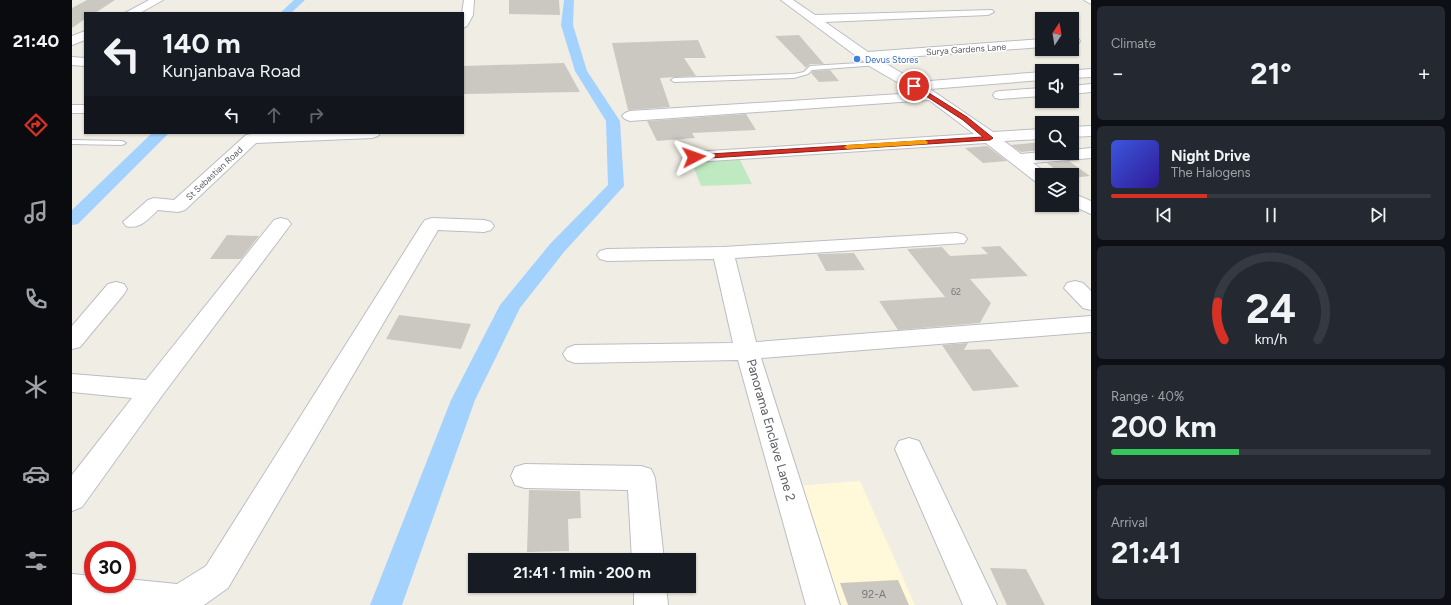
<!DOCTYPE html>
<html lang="en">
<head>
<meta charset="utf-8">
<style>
	:root { --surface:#171b24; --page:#242831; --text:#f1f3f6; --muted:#9ea1a6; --line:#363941; --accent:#d93025 }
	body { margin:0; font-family:Figtree,sans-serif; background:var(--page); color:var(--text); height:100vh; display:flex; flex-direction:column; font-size:15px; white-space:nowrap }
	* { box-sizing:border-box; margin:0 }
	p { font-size:13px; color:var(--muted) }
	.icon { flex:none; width:22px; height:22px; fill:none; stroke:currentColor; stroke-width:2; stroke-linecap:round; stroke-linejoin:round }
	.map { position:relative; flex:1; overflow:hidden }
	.panel { display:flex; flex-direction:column; gap:6px; padding:6px; background:#0d0f14; width:360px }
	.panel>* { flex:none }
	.guide { position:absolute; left:12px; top:12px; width:380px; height:122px; border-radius:0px; box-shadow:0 1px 3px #0004; background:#171b24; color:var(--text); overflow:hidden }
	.needle { width:26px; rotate:12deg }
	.fabs { position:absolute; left:963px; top:12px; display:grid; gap:8px }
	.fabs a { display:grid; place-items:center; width:44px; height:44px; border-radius:0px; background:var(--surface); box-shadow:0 1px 3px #0004; font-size:20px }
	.speed { position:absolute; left:12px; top:541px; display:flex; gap:8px; font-size:20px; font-weight:700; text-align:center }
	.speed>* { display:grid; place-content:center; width:52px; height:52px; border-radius:50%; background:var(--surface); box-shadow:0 1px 3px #0004; line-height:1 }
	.speed .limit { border:6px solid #d22; background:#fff; color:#111 }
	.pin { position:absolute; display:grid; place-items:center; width:34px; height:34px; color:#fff; margin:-17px; border:2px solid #fff; border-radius:50%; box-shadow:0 1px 4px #0007 }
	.me { position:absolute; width:44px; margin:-22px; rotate:86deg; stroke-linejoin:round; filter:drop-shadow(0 0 3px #0008) }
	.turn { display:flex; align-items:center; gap:14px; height:84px; padding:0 12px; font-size:18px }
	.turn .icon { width:52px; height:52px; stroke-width:2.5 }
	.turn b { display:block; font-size:28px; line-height:34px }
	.lanes { display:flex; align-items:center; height:38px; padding:0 12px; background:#0003; justify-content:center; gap:20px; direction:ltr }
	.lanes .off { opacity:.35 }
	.big { font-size:30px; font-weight:700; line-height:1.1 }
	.panel .widget { flex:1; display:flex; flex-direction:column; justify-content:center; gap:6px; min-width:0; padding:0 14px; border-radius:6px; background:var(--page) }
	.panel .dial { align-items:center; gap:0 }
	.dial svg { height:104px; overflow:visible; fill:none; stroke:var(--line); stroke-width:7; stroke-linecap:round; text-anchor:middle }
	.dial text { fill:var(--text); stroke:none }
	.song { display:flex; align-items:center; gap:12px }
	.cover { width:48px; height:48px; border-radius:6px; background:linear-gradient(135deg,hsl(230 70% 55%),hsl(250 70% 35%)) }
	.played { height:4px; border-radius:2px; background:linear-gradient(90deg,var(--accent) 30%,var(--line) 30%) }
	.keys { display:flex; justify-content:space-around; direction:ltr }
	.heat { display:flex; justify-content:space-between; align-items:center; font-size:22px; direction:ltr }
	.charge { height:6px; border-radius:3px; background:linear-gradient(90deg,#34c759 40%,var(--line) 0) }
	.trip { position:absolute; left:396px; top:553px; width:228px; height:40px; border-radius:0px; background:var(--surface); box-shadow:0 1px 3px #0004; font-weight:700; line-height:40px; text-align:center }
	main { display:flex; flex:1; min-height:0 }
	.tab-bar { display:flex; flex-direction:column; width:72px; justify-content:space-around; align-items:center; background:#090b0e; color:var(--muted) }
	.tab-bar .icon { width:28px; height:28px }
	.tab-bar .selected { color:var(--accent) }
	.tab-bar b { font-size:18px; color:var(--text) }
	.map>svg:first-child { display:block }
	.commercial { fill:#fff9d9 }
	.green { fill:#bee9c1 }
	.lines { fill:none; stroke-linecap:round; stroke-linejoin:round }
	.canal { fill:#a4d2ff; fill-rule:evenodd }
	.building { fill:#cbc8c1 }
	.lane-casing { stroke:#bbbdc4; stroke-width:2 }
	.street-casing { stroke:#bbbdc4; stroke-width:2 }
	.lane { fill:#fff; fill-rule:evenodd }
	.street { fill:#fff; fill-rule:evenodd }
	.route { fill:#d93025; stroke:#8d1f18 }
	.slow { fill:#f59e0b }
	.shop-dot { fill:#3f7fe0; stroke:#fff; stroke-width:1.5 }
	.labels { text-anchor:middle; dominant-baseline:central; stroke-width:3; stroke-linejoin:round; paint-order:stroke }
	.far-street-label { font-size:9px; fill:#5c5f66; stroke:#fff }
	.far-shop-label { font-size:9px; fill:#366cbe; stroke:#fff; text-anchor:start }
	.number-label { font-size:9px; fill:#78797d }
	.near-number-label { font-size:11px; fill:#78797d }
	.near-street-label { font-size:13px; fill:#5c5f66; stroke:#fff }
</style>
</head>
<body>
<main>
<nav class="tab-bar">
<b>21:40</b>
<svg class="icon selected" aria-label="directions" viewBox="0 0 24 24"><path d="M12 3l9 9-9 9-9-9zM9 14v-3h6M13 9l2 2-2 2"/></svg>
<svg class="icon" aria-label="music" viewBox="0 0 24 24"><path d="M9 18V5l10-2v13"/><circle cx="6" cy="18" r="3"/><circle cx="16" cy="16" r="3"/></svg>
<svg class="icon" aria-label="phone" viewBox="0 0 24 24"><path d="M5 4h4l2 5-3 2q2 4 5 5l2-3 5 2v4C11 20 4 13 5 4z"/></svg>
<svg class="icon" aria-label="climate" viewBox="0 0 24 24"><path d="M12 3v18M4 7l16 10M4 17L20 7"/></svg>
<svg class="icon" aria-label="car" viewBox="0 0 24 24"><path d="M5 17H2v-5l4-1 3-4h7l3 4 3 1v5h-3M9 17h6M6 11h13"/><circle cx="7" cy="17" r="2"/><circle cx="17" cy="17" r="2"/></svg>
<svg class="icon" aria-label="filters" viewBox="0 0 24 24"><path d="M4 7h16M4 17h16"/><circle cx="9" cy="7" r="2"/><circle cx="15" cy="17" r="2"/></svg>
</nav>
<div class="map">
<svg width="1019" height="605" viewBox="0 0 1019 605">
	<rect width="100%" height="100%" fill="#f0eee4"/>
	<path class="commercial" d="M788 481 843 605H764L724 486Z"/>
	<path class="green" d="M667 158 680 184 629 186 619 160Z"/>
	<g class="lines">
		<path class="canal" d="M222 0H233L219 13H208Z
			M492 0H502L501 25 515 71 548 121 552 186 492 252 448 308 403 400 330 605H298L379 400 428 305 478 244 536 185 534 121 503 71 489 25Z
			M80 133H97L6 224 0 225V210Z"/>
	</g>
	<path class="building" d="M15 0H43L23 13H13V19L0 28V8Z
		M437 0H487L488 15 437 14Z
		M727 35 752 64H738L734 68 703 36Z
		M626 40 634 58H612L624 76 588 78 598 107 556 110 540 43Z
		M492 63 508 92 391 94V66Z
		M758 70 767 81 747 82 739 73 741 71Z
		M674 114 684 130 620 133 623 138 585 141 575 121Z
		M970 142V150L949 152 939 145Z
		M915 146 935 161 911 163 893 148Z
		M997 161 1018 176 1000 178V175H990L975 163Z
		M155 235 187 236 169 259H138Z
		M928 246 956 276 898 279 919 303 908 323 826 330 807 301 873 297 835 249 870 247 878 256 916 254 909 247Z
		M782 253 793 270 754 271 745 254Z
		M327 315 399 324 389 349 314 339Z
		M896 343 892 350 918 349 947 387 901 391 870 345Z
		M457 490 508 491 509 518 496 519 497 551 455 552Z
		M918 568 954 569 973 605H935Z
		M826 580 837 605H776L768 583Z"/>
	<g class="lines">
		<g class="lane-casing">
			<path id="lane" d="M804 62 806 63V65L740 70 736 74 722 78 602 82 599 80 602 78 722 74 732 72 738 66Z
				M0 140 50 141 54 143 50 145 0 144Z"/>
		</g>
		<g class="street-casing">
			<path id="street" d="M77 0H91L68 13H53Z
				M392 0H402L401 15 395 26 391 28 390 13Z
				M709 0H721L743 15 920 10 922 12 916 15 753 22 796 52 970 39V47L806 59 845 82 970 72V80L858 89 921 132 970 129V139L932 141 949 154 970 152 1000 153V150L1019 148V158L961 163 977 175H970V183L964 182 914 143 622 162 616 161 614 157 616 153 622 152 902 134 857 100 558 121 553 119 550 116 553 113 558 111 844 93 799 67Z
				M1012 0H1019V4Z
				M13 31V40L0 45V36Z
				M1000 37 1006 38 1008 41 1006 44 1000 45Z
				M0 57 13 58V66L0 65Z
				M1019 69V77L1000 78V71H996Z
				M1019 84V92L1000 94V86Z
				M970 88V96L928 99 923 98 921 95 923 92 928 91Z
				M0 105H13V113H0Z
				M1019 126V136L1000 137V127Z
				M185 133H308L306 136 300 138 184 143 113 210 106 212 86 210C76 219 68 230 54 226L51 222 76 200 82 198 102 200 174 135Z
				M1000 193 1019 201V214L999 205Z
				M209 218 216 220 219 224 216 228 89 397 10 507 0 511V475L60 398 0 392V374L74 380 202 220Z
				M360 218 412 220 419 222 422 226 419 230 412 232 366 230 156 588 132 605H0V574L21 576V584H55V579L105 584 134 566 350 224 353 220Z
				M885 233 892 235 895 239 892 243 663 258 684 342 1019 316V332L689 358 768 605H734L666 360 503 363 495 360 491 354 495 348 503 345 661 343 642 259 535 261 528 259 525 255 528 251 535 249 651 247Z
				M1003 281 1011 283 1019 291V310L1011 308 992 288 995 283Z
				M44 282 52 284 55 289 52 294 8 347 0 349V326L36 284Z
				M837 438 847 441 925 605H891L823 449 827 441Z
				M453 464 569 466 579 469 583 478 592 560H560L556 490 453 488 443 485 439 476 443 467Z
				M562 586H594L596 605H562Z"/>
		</g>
		<use href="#lane" class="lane"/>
		<use href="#street" class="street"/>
	</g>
	<path class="route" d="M840 85H844L895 117 921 138 918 140 622 159 618 157 622 155 911 137 891 120 840 87Z"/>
	<path class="slow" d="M853 140 856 142 855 144 775 149 772 147 775 145Z"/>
	<circle class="shop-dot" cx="785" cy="59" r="4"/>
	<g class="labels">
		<g class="far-street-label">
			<text transform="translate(894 49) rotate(-4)">Surya Gardens Lane</text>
			<text transform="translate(142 173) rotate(-43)">St Sebastian Road</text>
		</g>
		<g class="far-shop-label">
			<text x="793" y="59">Devus Stores</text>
		</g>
		<g class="number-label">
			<text x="884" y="291">62</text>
		</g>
		<g class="near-number-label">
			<text x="802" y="594">92-A</text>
		</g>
		<g class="near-street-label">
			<text transform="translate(699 430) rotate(74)">Panorama Enclave Lane 2</text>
		</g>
	</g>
</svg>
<div class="fabs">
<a><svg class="needle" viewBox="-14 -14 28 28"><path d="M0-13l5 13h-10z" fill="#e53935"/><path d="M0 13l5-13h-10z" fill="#9ea1a6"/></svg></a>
<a><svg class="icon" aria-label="sound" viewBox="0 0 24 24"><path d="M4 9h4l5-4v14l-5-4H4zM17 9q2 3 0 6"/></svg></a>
<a><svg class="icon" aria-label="search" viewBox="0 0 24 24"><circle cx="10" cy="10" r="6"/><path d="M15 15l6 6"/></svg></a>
<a><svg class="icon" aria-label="layers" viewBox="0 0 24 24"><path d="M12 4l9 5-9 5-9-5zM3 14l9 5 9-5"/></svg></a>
</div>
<div class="speed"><div class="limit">30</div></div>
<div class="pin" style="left:842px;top:86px;background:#d93025"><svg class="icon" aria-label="arrive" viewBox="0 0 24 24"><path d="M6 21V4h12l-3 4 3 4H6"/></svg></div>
<svg class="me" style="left:622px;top:157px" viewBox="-20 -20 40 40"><path d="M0-17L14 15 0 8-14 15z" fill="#d93025" stroke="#fff" stroke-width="4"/></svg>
<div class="trip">21:41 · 1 min · 200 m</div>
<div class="guide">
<div class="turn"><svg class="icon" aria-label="left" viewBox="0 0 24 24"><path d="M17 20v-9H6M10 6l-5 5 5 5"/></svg><div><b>140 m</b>Kunjanbava Road</div></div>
<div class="lanes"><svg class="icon" aria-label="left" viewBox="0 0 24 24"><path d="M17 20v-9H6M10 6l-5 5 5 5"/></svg><svg class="icon off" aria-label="ahead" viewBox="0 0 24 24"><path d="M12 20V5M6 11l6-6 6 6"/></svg><svg class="icon off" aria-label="right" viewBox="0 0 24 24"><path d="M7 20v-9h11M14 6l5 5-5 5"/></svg></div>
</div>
</div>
<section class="panel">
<div class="widget"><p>Climate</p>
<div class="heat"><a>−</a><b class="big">21°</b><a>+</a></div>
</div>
<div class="widget">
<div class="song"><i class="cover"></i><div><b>Night Drive</b><p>The Halogens</p></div></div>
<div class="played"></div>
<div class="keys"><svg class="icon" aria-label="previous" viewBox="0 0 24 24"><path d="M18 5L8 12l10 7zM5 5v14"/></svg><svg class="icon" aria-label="pause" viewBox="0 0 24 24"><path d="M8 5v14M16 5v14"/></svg><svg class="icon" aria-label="next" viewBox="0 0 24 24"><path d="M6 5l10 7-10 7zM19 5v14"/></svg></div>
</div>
<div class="widget dial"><svg viewBox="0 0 100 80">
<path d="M14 69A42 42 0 1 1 86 69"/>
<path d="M14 69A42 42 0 0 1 9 40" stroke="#d93025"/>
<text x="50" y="56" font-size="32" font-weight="700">24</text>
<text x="50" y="72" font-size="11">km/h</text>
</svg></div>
<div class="widget"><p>Range · 40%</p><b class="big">200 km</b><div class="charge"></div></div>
<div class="widget"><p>Arrival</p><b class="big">21:41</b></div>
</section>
</main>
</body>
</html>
